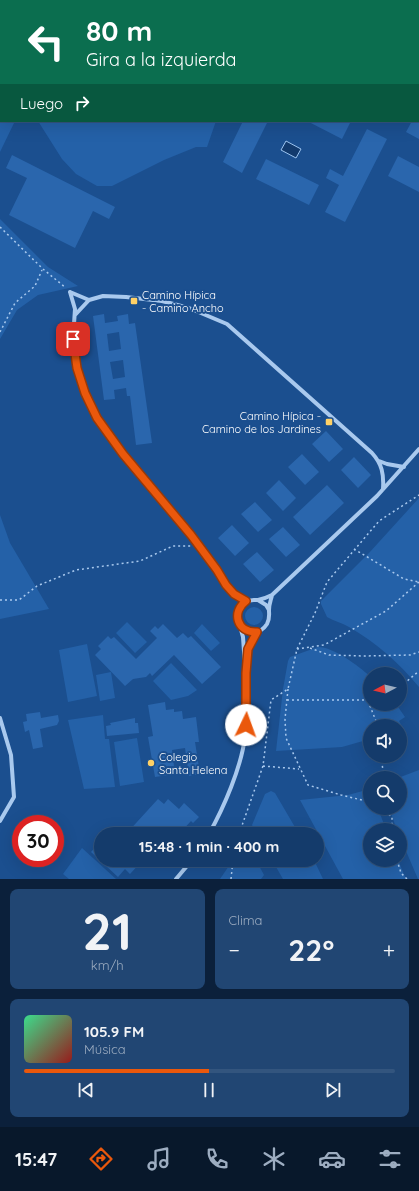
<!DOCTYPE html>
<html lang="es">
<head>
<meta charset="utf-8">
<style>
	:root { --surface:#143b6b; --page:#214673; --text:#f1f3f6; --muted:#9dadc1; --line:#33557e; --accent:#ea580c }
	body { margin:0; font-family:Quicksand,sans-serif; background:var(--page); color:var(--text); height:100vh; display:flex; flex-direction:column; font-size:15px; white-space:nowrap }
	* { box-sizing:border-box; margin:0 }
	p { font-size:13px; color:var(--muted) }
	.icon { flex:none; width:22px; height:22px; fill:none; stroke:currentColor; stroke-width:2; stroke-linecap:round; stroke-linejoin:round }
	.map { position:relative; height:879px; overflow:hidden }
	.sheet { display:flex; flex-direction:column; gap:10px; padding:10px; background:#0b203b; flex:1 }
	.sheet>* { flex:none }
	.guide { position:absolute; left:0px; top:0px; width:419px; height:122px; box-shadow:0 4px 16px #0002,0 0 0 1px var(--line); background:#0b6e4f; color:#fff; overflow:hidden }
	.needle { width:26px; rotate:263deg }
	.buttons { position:absolute; left:363px; top:667px; display:grid; gap:8px }
	.buttons a { display:grid; place-items:center; width:44px; height:44px; border-radius:50%; background:var(--surface); box-shadow:0 4px 16px #0002,0 0 0 1px var(--line); font-size:20px }
	.speed { position:absolute; left:12px; top:815px; display:flex; gap:8px; font-size:20px; font-weight:700; text-align:center }
	.speed>* { display:grid; place-content:center; width:52px; height:52px; border-radius:50%; background:var(--surface); box-shadow:0 4px 16px #0002,0 0 0 1px var(--line); line-height:1 }
	.speed .limit { border:6px solid #d22; background:#fff; color:#111 }
	.pin { position:absolute; display:grid; place-items:center; width:34px; height:34px; color:#fff; margin:-17px; border-radius:8px; box-shadow:0 2px 6px #0006 }
	.me { position:absolute; width:44px; margin:-22px; rotate:3deg; stroke-linejoin:round; filter:drop-shadow(0 0 3px #0008) }
	.turn { display:flex; align-items:center; gap:14px; height:84px; padding:0 20px; font-size:18px }
	.turn .icon { width:52px; height:52px; stroke-width:2.5 }
	.turn b { display:block; font-size:28px; line-height:34px }
	.then { display:flex; align-items:center; height:38px; padding:0 20px; background:#0003; gap:8px; font-size:15px }
	.big { font-size:30px; font-weight:700; line-height:1.1 }
	.sheet .card { flex:1; display:flex; flex-direction:column; justify-content:center; gap:6px; min-width:0; padding:0 14px; border-radius:8px; background:var(--page) }
	.sheet .dial { align-items:center; gap:0 }
	.dial b { font-size:52px; line-height:1 }
	.song { display:flex; align-items:center; gap:12px }
	.cover { width:48px; height:48px; border-radius:6px; background:linear-gradient(135deg,hsl(150 70% 55%),hsl(0 70% 35%)) }
	.played { height:4px; border-radius:2px; background:linear-gradient(90deg,var(--accent) 50%,var(--line) 50%) }
	.keys { display:flex; justify-content:space-around; direction:ltr }
	.heat { display:flex; justify-content:space-between; align-items:center; font-size:22px; direction:ltr }
	.sheet .tiles { flex:1; display:grid; gap:10px; grid-template-columns:1fr 1fr }
	.card:last-child { grid-column:span 2 }
	.trip { position:absolute; left:94px; top:827px; width:230px; height:40px; border-radius:20px; background:var(--surface); box-shadow:0 4px 16px #0002,0 0 0 1px var(--line); font-weight:700; line-height:40px; text-align:center }
	.tabs { display:flex; height:64px; justify-content:space-around; align-items:center; background:#08182b; color:var(--muted) }
	.tabs .icon { width:28px; height:28px }
	.tabs .selected { color:var(--accent) }
	.tabs b { font-size:18px; color:var(--text) }
	.map>svg:first-child { display:block }
	.green { fill:#2461a8 }
	.water { fill:#123a6d; stroke:#9cc4f0 }
	.building { fill:#2a66ad; fill-rule:evenodd }
	.lines { fill:none; stroke-linecap:round; stroke-linejoin:round }
	.path { stroke:#a9c9ee; stroke-width:1.5; stroke-dasharray:2 3; stroke-linecap:butt }
	.street { stroke:#a9c9ee; stroke-width:4 }
	.route-casing { stroke:#983908; stroke-width:10 }
	.route { stroke:#ea580c; stroke-width:7 }
	.poi-dot { fill:#ffd166; stroke:#1b4f8f; stroke-width:1.5 }
	.labels { text-anchor:middle; dominant-baseline:central; stroke-width:4; stroke-linejoin:round; paint-order:stroke }
	.poi-label { font-size:11px; fill:#fff; stroke:#1b4f8f; text-anchor:start }
</style>
</head>
<body>
<div class="map">
<svg width="419" height="879" viewBox="0 0 419 879">
	<rect width="100%" height="100%" fill="#1b4f8f"/>
	<path class="green" d="M0 0H225V1H1V57Z
		M0 99 1 121H15L0 152Z
		M38 121H216L207 147H196L164 160 112 186H97L76 174 62 159Z
		M0 219 48 267 78 286 38 295 17 310 0 339Z
		M419 498V687C399 663 377 643 349 627 342 623 334 621 327 617L321 604V601L369 553Z
		M0 515 10 543 49 609 0 619Z
		M245 616a9 9 0 1 1 18 0a9 9 0 1 1-18 0Z
		M127 622 147 642 135 653 116 633Z
		M202 624 220 643 211 651 194 633Z
		M87 644 97 696 68 702 59 650Z
		M318 647C334 647 358 666 370 676V704H396L405 717 399 721 404 730 400 731V726H370V739L342 747 276 751 283 689 288 661 290 657Z
		M171 663 197 690 188 696 171 700 153 681Z
		M111 672 115 698 100 701 96 675Z
		M103 715 105 739H109L115 787 84 789 68 720Z
		M137 738 144 782 120 786 114 742Z
		M419 770V879H418L400 837V830H397L389 808H400V778H398Z
		M370 789V808H378L386 830H370V860H398L406 879H343L300 800 348 795Z
		M271 791 275 793 299 834H257L252 825 265 794Z
		M82 848 116 879H69L63 874Z
		M233 860H256L264 875 261 879H220Z
		M272 860H314L323 879H283Z"/>
	<path class="water" d="M286 141 301 149 296 158 281 150Z"/>
	<path class="building" d="M243 121H268L242 173 223 162Z
		M307 121H351L342 139Z
		M412 121H419V139L406 132Z
		M367 129 387 139 345 222 325 212 339 185 326 178 330 169 343 176Z
		M12 155 115 207 109 219 93 211 75 248 9 215 27 178 6 168Z
		M398 156 419 167V192L388 176Z
		M266 159 319 185 309 205 256 179Z
		M104 314 105 323 118 321 117 316 128 314 129 324 135 323 152 443 136 445 130 396H127L126 388 114 390 115 399 104 400 93 316ZM119 332 121 349 109 351 107 334ZM123 360 125 377 113 379 110 362Z
		M326 431 343 449 329 462 312 444Z
		M302 454 319 472 305 485 288 467Z
		M354 457 371 475 358 488 341 470Z
		M279 480 296 498 283 511 266 493Z
		M327 485 344 503 310 535 293 517Z
		M255 502 272 520 258 532 241 514Z
		M232 525 249 543 235 556 218 538Z
		M283 527 300 545 286 557 269 539Z
		M257 552 274 570 260 582 243 564Z
		M163 624 177 638 183 633 188 638 191 636 221 667 202 684 174 655 152 676 150 673 146 677 133 679 125 686 95 655 101 649 98 646 108 636 111 639 114 637 136 659 157 638 150 631 155 626 158 629Z
		M165 702 166 710 174 709V712L182 711 183 719 196 717 199 742H195L200 774 189 776 185 748 172 750 175 774 155 777 148 737 153 736 148 705Z
		M40 712 41 718 58 715 59 721 57 725 40 729 43 747 33 749 29 730 25 732 23 722 27 721 26 714Z
		M135 718V723H138L139 733 107 736 106 726 111 725 110 723Z
		M158 799 164 804 168 799 179 809 184 803 199 817 193 823 191 821 179 834H126Z
		M101 841V860H143L130 874 125 869 118 877 91 852Z"/>
	<g class="lines">
		<path class="path" d="M0 227 43 269 66 288
			M0 332 15 303 35 286 42 270
			M354 549 404 579 419 582
			M0 600H19L37 586 76 570 140 561 173 546H191
			M310 648 329 655 365 656 410 655 419 652
			M297 649 324 645 386 611 419 582
			M400 687 419 671
			M288 689 285 719 286 738 308 785 341 795 370 802
			M287 700H370
			M368 701 378 726
			M381 756 384 778
			M263 766 299 769
			M381 808 392 817V830
			M239 834 263 766 271 700 288 689 297 649 315 613 327 582 379 521 419 495
			M397 860 401 873 407 879
			M231 879 233 860"/>
		<path class="street" d="M70 292 75 309 73 339 77 368 85 393 97 418 123 454 191 535 217 570 226 585 234 594 246 601
			M70 292 89 300
			M75 315 89 300 103 296 126 297 162 301 189 308 227 324 372 453C382 464 384 474 383 489
			M379 461 387 464 404 467
			M272 595C271 600 269 604 269 610 269 615 270 619 267 624 252 647 223 614 246 602 250 599 253 600 258 600 263 599 268 597 272 595L377 496 419 449
			M258 600 266 605 269 610
			M240 626 243 637 245 666
			M0 718 11 755 14 797 0 821
			M209 834C224 807 241 768 245 737 247 718 247 700 246 682 246 671 245 658 249 648 250 642 254 637 257 632
			M176 879 192 860"/>
	</g>
	<g class="lines">
		<g class="route-casing">
			<path id="route" d="M73 339 77 368 85 393 97 418 123 454 191 535 217 570 226 585 234 594 246 601C231 612 237 633 257 632L248 649 246 673V725"/>
		</g>
		<use href="#route" class="route"/>
	</g>
	<g class="poi-dot">
		<rect x="130" y="297" width="8" height="8" rx="2"/>
		<rect x="325" y="418" width="8" height="8" rx="2"/>
		<circle cx="151" cy="763" r="4"/>
	</g>
	<g class="labels">
		<g class="poi-label">
			<text x="142" y="295">Camino Hípica<tspan x="142" dy="13">- Camino Ancho</tspan></text>
			<text x="321" y="416" text-anchor="end">Camino Hípica -<tspan x="321" dy="13">Camino de los Jardines</tspan></text>
			<text x="159" y="757">Colegio<tspan x="159" dy="13">Santa Helena</tspan></text>
		</g>
	</g>
</svg>
<div class="buttons">
<a><svg class="needle" viewBox="-14 -14 28 28"><path d="M0-13l5 13h-10z" fill="#e53935"/><path d="M0 13l5-13h-10z" fill="#9dadc1"/></svg></a>
<a><svg class="icon" aria-label="sound" viewBox="0 0 24 24"><path d="M4 9h4l5-4v14l-5-4H4zM17 9q2 3 0 6"/></svg></a>
<a><svg class="icon" aria-label="search" viewBox="0 0 24 24"><circle cx="10" cy="10" r="6"/><path d="M15 15l6 6"/></svg></a>
<a><svg class="icon" aria-label="layers" viewBox="0 0 24 24"><path d="M12 4l9 5-9 5-9-5zM3 14l9 5 9-5"/></svg></a>
</div>
<div class="speed"><div class="limit">30</div></div>
<div class="pin" style="left:73px;top:339px;background:#d93025"><svg class="icon" aria-label="arrive" viewBox="0 0 24 24"><path d="M6 21V4h12l-3 4 3 4H6"/></svg></div>
<svg class="me" style="left:246px;top:725px" viewBox="-20 -20 40 40"><circle r="19" fill="#fff"/><path d="M0-13L10 11 0 6-10 11z" fill="#ea580c"/></svg>
<div class="trip">15:48 · 1 min · 400 m</div>
<div class="guide">
<div class="turn"><svg class="icon" aria-label="left" viewBox="0 0 24 24"><path d="M17 20v-9H6M10 6l-5 5 5 5"/></svg><div><b>80 m</b>Gira a la izquierda</div></div>
<div class="then">Luego<svg class="icon" aria-label="right" viewBox="0 0 24 24"><path d="M7 20v-9h11M14 6l5 5-5 5"/></svg></div>
</div>
</div>
<section class="sheet">
<div class="tiles">
<div class="card dial"><b>21</b><p>km/h</p></div>
<div class="card"><p>Clima</p>
<div class="heat"><a>−</a><b class="big">22°</b><a>+</a></div>
</div>
<div class="card">
<div class="song"><i class="cover"></i><div><b>105.9 FM</b><p>Música</p></div></div>
<div class="played"></div>
<div class="keys"><svg class="icon" aria-label="previous" viewBox="0 0 24 24"><path d="M18 5L8 12l10 7zM5 5v14"/></svg><svg class="icon" aria-label="pause" viewBox="0 0 24 24"><path d="M8 5v14M16 5v14"/></svg><svg class="icon" aria-label="next" viewBox="0 0 24 24"><path d="M6 5l10 7-10 7zM19 5v14"/></svg></div>
</div>
</div>
</section>
<nav class="tabs">
<b>15:47</b>
<svg class="icon selected" aria-label="directions" viewBox="0 0 24 24"><path d="M12 3l9 9-9 9-9-9zM9 14v-3h6M13 9l2 2-2 2"/></svg>
<svg class="icon" aria-label="music" viewBox="0 0 24 24"><path d="M9 18V5l10-2v13"/><circle cx="6" cy="18" r="3"/><circle cx="16" cy="16" r="3"/></svg>
<svg class="icon" aria-label="phone" viewBox="0 0 24 24"><path d="M5 4h4l2 5-3 2q2 4 5 5l2-3 5 2v4C11 20 4 13 5 4z"/></svg>
<svg class="icon" aria-label="climate" viewBox="0 0 24 24"><path d="M12 3v18M4 7l16 10M4 17L20 7"/></svg>
<svg class="icon" aria-label="car" viewBox="0 0 24 24"><path d="M5 17H2v-5l4-1 3-4h7l3 4 3 1v5h-3M9 17h6M6 11h13"/><circle cx="7" cy="17" r="2"/><circle cx="17" cy="17" r="2"/></svg>
<svg class="icon" aria-label="filters" viewBox="0 0 24 24"><path d="M4 7h16M4 17h16"/><circle cx="9" cy="7" r="2"/><circle cx="15" cy="17" r="2"/></svg>
</nav>
</body>
</html>
